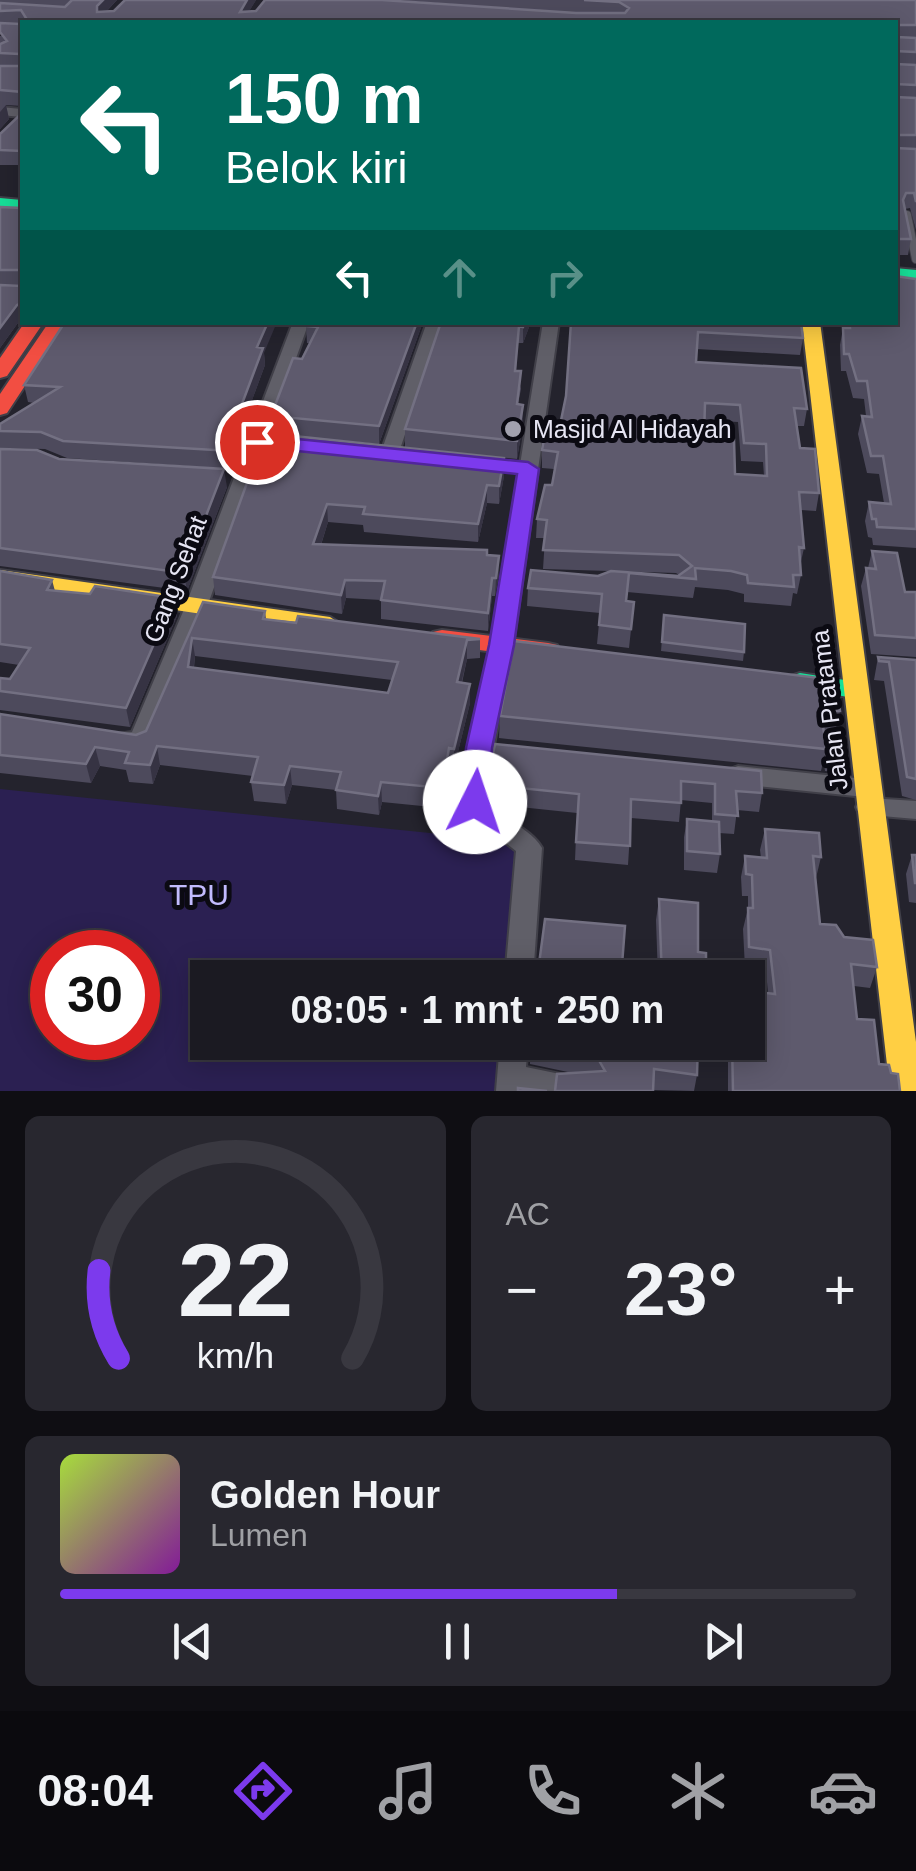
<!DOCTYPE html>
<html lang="id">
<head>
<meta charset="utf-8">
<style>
	:root { --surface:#1b1a22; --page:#28272f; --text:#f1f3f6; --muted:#a0a1a5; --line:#393840; --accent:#7c3aed }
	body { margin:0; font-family:Helvetica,sans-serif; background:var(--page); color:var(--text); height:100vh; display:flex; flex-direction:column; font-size:38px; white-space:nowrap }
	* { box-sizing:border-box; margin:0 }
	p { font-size:32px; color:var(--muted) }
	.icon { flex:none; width:55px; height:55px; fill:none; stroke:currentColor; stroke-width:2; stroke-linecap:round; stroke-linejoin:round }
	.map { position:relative; height:1091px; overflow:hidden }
	.panel { display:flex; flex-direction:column; gap:25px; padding:25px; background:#0f0e13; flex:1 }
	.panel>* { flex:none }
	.guide { position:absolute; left:20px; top:20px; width:878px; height:305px; border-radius:0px; box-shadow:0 5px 25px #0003,0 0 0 2px var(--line); background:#00695c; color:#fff; overflow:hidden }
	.speed { position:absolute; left:30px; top:930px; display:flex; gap:20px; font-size:50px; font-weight:700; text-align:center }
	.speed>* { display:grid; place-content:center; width:130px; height:130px; border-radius:50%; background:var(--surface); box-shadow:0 5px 25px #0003,0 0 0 2px var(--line); line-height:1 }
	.speed .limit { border:15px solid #d22; background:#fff; color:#111 }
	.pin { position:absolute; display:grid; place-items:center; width:85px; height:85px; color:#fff; margin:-42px; border:5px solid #fff; border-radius:50%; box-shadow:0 2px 10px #0007 }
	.me { position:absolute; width:110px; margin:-55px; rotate:4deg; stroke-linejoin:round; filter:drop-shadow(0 0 8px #0008) }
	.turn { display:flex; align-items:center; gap:35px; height:210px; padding:0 40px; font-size:45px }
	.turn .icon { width:130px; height:130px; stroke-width:2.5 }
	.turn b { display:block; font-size:70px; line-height:85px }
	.lanes { display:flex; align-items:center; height:95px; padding:0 40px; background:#0003; justify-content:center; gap:50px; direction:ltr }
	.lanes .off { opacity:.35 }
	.big { font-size:75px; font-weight:700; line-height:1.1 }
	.panel .widget { flex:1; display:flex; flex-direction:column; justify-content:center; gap:15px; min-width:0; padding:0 35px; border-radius:15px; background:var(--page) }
	.panel .dial { align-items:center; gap:0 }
	.dial svg { height:260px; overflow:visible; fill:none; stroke:var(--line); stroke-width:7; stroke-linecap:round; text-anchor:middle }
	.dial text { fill:var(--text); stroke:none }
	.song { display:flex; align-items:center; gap:30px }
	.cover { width:120px; height:120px; border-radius:15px; background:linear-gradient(135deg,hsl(80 70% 55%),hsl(290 70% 35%)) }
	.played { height:10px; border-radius:5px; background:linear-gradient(90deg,var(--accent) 70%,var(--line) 70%) }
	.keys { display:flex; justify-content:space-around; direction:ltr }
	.heat { display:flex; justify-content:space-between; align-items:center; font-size:55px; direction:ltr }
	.panel .tiles { flex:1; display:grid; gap:25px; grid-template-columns:1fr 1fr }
	.widget:last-child { grid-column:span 2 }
	.trip { position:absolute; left:190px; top:960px; width:575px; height:100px; border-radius:0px; background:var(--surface); box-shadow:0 5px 25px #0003,0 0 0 2px var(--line); font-weight:700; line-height:100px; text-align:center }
	.menu { display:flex; height:160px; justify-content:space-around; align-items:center; background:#0b0a0e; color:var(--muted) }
	.menu .icon { width:70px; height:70px }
	.menu .current { color:var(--accent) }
	.menu b { font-size:45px; color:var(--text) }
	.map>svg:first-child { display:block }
	.green { fill:#2b2052; fill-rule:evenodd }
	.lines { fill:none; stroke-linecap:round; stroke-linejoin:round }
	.lane-casing { stroke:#414049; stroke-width:10 }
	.street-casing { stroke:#414049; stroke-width:4 }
	.fast-casing { stroke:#414049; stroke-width:4 }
	.slow-casing { stroke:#414049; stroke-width:4 }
	.jam-casing { stroke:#414049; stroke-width:4 }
	.lane { stroke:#605f68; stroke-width:8 }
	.street { fill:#605f68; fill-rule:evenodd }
	.fast { fill:#16e098; fill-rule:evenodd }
	.slow { fill:#ffcf43; fill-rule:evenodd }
	.jam { fill:#f24e42; fill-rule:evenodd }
	.wall { fill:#4d4a5c; fill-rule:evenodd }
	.shaded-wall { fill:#363343 }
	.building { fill:#5e5a6d; stroke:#737082; stroke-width:2.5; fill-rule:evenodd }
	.route { fill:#7c3aed; stroke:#51269a; stroke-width:2.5 }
	.poi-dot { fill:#a2a1ae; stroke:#0b0a12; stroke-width:4 }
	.labels { text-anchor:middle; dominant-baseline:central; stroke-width:10; stroke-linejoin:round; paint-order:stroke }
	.poi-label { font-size:25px; fill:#e6e5f3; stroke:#0b0a12; text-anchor:start }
	.street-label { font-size:25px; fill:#e6e5f3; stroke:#0b0a12 }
	.near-park-label { font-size:30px; fill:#c2bbfd; stroke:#0b0a12 }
</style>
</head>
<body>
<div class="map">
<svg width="916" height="1091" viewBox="0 0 916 1091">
	<rect width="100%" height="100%" fill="#24232d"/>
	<path class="green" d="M0 789 508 841 522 856 509 977 208 978V1042L502 1043 496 1091H0ZM52 952H138V1038H52Z"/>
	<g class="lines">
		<g class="lane-casing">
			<path id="lane" d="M907 215 916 259"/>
		</g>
		<g class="street-casing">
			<path id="street" d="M0 107 22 109V117L0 115Z
				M293 322H309L207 607 152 741 148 747 140 750 118 746 114 740 118 734 132 732 185 607Z
				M427 322H443L398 455 396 459H382L380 455Z
				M543 322H559L513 645 485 792C494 819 528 824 542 848L533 978H505L516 851 473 817 461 792 491 645Z
				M738 766 865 779 874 782 877 788 874 794 865 797 738 784 730 781 726 775 730 769Z
				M868 798 916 801V819L859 814 856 807 859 800Z
				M500 1042H528L526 1067 594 1081 599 1091H496Z"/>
		</g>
		<g class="fast-casing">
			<path id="fast" d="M0 198 22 200V210L0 208Z
				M895 268 916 270V280L895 278Z
				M800 673 864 683 868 689 864 695 855 698 791 688 787 682 791 676Z"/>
		</g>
		<g class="slow-casing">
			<path id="slow" d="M802 322H820L916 1042V1091H890Z
				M0 570 330 617 342 625 330 633 0 584Z"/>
		</g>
		<g class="jam-casing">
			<path id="jam" d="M25 322H44L7 376 0 378V358Z
				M49 322H67L7 413 0 415V394Z
				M442 630 548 643 557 645 560 651 557 657 548 659 433 644 430 638 433 632Z"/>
		</g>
		<use href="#lane" class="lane"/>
		<use href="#street" class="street"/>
		<use href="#fast" class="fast"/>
		<use href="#slow" class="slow"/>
		<use href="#jam" class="jam"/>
	</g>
	<path class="wall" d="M0 0H117L106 12 114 11 125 0H256L249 11 580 13 394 0H916V230L910 208 905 209 911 239 908 255H895V22H22V165H0V134L22 113V106L6 105 9 119 0 129V36H3L0 32Z
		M0 207 22 208 20 320 0 348Z
		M916 279V548L873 545 872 538 868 537 865 521 869 502 884 503 879 474 867 473 858 434 862 416H866L864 399 853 398 846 371H841L840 345 843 328H844V322H895Z
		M308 322H423L379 444 273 434 271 416 310 343H307L306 326Z
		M441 322H531L523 343H518L516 371 521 389 518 404 523 423 517 459 405 447V429Z
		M571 322 803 338 800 355 697 349 696 362 807 409 804 426H797L800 448 819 493 816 511 801 510 804 548 800 566 801 575 797 594 793 593 791 606 744 602V594L728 590 695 587 693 598 627 592 626 601 634 602 629 648 597 644 600 613 527 606 528 588 598 576 611 571 679 575 676 573 543 569 545 538H536L537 519 552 485 554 469 542 468V450L558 435 566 396ZM704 420 738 422 741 461 763 462 764 476 735 474 704 437Z
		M264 353 265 365 238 438 239 453 233 469 67 458 45 449 0 448V424L34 403 28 402 24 385Z
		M265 433 504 476 499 504 487 503 478 542 364 532 363 525 328 522 321 545 487 555 499 574 495 596H492L488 631 381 619V600L346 598 342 614 215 595 213 577Z
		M0 449 227 487 187 591 0 566Z
		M872 551 905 592H916V657L871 654 861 586 866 568H868Z
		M0 571 52 580 55 591 90 594 174 598 177 616 130 727 0 710V678L10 679 19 665 0 662Z
		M203 602 265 611 266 619 480 639V658L467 659 462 683 470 684V703L454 768 449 767 442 808 382 802 379 815 337 809 336 790 292 785 286 804 254 801 251 782 253 776 160 765 153 784 129 782 126 770 100 766 91 783 0 773V714L136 735 146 731ZM195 656 392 680 388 693 194 668Z
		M664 615 744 652 743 661 661 651Z
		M514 641 840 711 835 732H824L826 749 821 771 499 738 500 716Z
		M878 657 916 660V800L902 796 884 681 874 680Z
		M495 744 762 793 759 812 737 810 734 834 719 833 720 854 717 873 684 870V837L687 819 712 821V803L681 800 679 822 631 818 628 865 575 860 577 813 501 805 502 778 492 777V759Z
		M826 755 847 764 845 773 825 771 824 764Z
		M765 829 821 857 816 878 820 924 844 937 877 967 870 988 854 986 857 1019 879 1064 891 1073 900 1091H728V1058L698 1054 697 1075 694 1091 653 1090 530 1064V1042H748L768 993 766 971 745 968 743 929 748 908V896H742L741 877 745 856 761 858 760 850Z
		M912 855H916V903L909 902 906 874Z
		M659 899 698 952 706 978H658L656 920Z
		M539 964 621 978H538Z"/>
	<path class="shaded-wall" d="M103 0H117L99 19 97 6Z
		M247 0H256L243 22 240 12Z
		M6 105 9 119 0 129V112Z
		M22 303V319L20 320 0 348V328L17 305Z
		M268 322H277L264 353 265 365 238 438 239 453 233 469 231 433 257 347Z
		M417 322H423L379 444V426Z
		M525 322H531L523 343V327Z
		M523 405V423L517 459V441Z
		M504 458V476L499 504V486Z
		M224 469 227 487 187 591 184 573Z
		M487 485V503L478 542V524Z
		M327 504 328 522 315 563 313 544Z
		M499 556V574L495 596 496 578Z
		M492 578V596L488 631V613Z
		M345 580 346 598 342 614 341 595Z
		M174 598 177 616 130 727 126 708Z
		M192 638 195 656 191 686 188 667Z
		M467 640V659L457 701V682Z
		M470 684V703L454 768V749Z
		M157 746 160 765 153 784 150 765Z
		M95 747 100 766 91 783 86 764Z
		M449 748V767L442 808V788Z
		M290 766 292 785 286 804 284 785Z
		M381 782 382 802 379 815 378 796Z"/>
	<path class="building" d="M72 0H103L97 6V12L114 11 125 0H247L240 12 256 11 265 0H382L576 13H625L629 8 619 2 584 0H916V25H895V22H22V151L0 150V134L22 113V92L0 90V66H22L20 54 0 53V44L7 41 0 32V23L20 24 26 18 21 10 0 11V3L65 7Z
		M895 26 897 37 916 38V52L895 51Z
		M895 64 916 65V85L895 84V97L916 98V135H895V148L916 149V202L914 193H906L903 200 911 239H895Z
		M0 207 22 208V303L17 305 0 328V285L21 286 22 270H0Z
		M895 276 916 279V529L877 527 876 519H872L869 502 891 504 883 456H871L862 416 872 417 867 381H857L849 354H844L843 328H850L849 322H895Z
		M65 322H268L257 347 263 348 231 433 237 436 231 451 63 441 41 432 0 431V424L60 387 24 385Z
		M308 322H417L379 426 271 416 293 358 302 359 318 327 306 326Z
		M441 322H525L523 327 519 326 515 371H521L517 404 523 405 517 441 405 429Z
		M571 322H801L803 338 698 332 696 362 801 368 807 409 794 408 800 448 815 449 819 493 799 492 804 548 799 547 801 575H793L794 587 748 583 747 575 731 571 695 568 696 579 629 573 626 601 634 602 631 629 599 625 602 594 528 588 531 570 598 576 611 571 678 576 692 566 679 555 543 550 547 520 537 519 545 485H552L558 452 542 450 545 434 558 435 566 396ZM705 403 740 405 744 443 766 444 767 476 735 474 734 440 704 437Z
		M265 433 504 458 499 486 487 485 478 524 363 514 365 507 327 504 313 544 487 550V555L499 556 496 578H492L488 613 381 600 385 581 345 580 341 595 213 577Z
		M0 449 37 450 59 459 224 469 184 573 0 548Z
		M872 551 897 553 905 592H916V638L875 635 866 568 876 569Z
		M0 571 52 580 47 590 90 594 95 586 174 598 126 708 0 691V678L10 679 30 648 0 644Z
		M203 602 265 611 263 619 296 623 298 616 480 639 467 640 457 682 470 684 454 749 449 748 442 788 381 782 378 796 336 790 341 772 290 766 284 785 251 782 258 757 157 746 150 765 125 763 129 752 95 747 86 764 0 755V714L136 735 146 731ZM192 638 398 662 388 693 188 667Z
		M664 615 745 624 744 652 662 642Z
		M514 641 836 680 840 711 821 710 826 749 500 716Z
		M878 657 916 660V779L907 777 889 662 879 661Z
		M495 744 761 771 762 793 736 791 738 816 715 814V784L681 781V803L631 799 630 846 576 842 579 794 501 786 504 760 492 759Z
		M826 755 846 756 847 764 827 762Z
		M687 819 719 822 720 854 687 851Z
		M765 829 819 833 821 857 813 856 820 924 836 925 844 937 873 940 877 967 851 964 857 1019 874 1020 879 1064 889 1065 891 1073 898 1074 900 1091H733L732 1042H748V991L775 994 770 950 749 947 748 908H753L752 875 746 874 745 856 767 858Z
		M912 855H916V883H915Z
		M659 899 698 903V952L706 953V978H662Z
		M545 919 625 926 621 978H555L557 967 539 964Z
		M531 1042H698L697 1075 654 1069 653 1091H555L557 1074 605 1071 597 1057Z
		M518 1088 547 1091H518Z"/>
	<path class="route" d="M257 435 528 462 539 469 514 645 492 748 489 802 485 810 475 813 465 810 461 802 466 748 489 645 517 474 249 446 246 442Z"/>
	<circle class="poi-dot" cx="513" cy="429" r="10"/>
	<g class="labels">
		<g class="poi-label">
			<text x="533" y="429">Masjid Al Hidayah</text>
		</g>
		<g class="street-label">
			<text transform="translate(175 579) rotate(-69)">Gang Sehat</text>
			<text transform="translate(829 710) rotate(-97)">Jalan Pratama</text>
		</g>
		<g class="near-park-label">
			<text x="199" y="894">TPU</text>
		</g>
	</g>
</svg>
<div class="speed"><div class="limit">30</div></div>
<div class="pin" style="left:257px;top:442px;background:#d93025"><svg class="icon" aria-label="arrive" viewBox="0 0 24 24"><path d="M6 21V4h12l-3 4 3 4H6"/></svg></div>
<svg class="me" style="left:475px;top:802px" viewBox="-20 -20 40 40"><circle r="19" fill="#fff"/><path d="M0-13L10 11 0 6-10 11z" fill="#7c3aed"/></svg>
<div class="trip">08:05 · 1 mnt · 250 m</div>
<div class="guide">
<div class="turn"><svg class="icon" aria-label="left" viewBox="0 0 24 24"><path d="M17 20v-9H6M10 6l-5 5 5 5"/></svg><div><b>150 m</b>Belok kiri</div></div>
<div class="lanes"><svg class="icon" aria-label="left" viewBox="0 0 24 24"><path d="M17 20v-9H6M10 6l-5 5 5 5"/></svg><svg class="icon off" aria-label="ahead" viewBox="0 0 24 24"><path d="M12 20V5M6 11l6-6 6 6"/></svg><svg class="icon off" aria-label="right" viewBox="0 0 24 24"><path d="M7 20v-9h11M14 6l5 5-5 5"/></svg></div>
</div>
</div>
<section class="panel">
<div class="tiles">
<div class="widget dial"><svg viewBox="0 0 100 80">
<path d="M14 69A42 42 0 1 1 86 69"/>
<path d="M14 69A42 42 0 0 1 8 42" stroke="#7c3aed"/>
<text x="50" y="56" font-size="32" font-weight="700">22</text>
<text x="50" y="72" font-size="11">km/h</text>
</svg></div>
<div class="widget"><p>AC</p>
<div class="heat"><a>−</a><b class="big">23°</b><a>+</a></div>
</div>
<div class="widget">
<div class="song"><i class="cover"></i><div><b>Golden Hour</b><p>Lumen</p></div></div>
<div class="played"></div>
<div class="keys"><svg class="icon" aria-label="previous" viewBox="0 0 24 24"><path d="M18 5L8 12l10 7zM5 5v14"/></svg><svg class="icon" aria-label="pause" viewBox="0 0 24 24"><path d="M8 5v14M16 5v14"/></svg><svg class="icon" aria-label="next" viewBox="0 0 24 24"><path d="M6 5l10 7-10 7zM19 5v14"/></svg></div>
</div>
</div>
</section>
<nav class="menu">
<b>08:04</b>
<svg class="icon current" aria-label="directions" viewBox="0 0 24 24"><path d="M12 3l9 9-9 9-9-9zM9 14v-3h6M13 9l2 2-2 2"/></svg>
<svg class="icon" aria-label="music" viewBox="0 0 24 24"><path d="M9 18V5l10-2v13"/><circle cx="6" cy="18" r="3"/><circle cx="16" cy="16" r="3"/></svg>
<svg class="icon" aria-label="phone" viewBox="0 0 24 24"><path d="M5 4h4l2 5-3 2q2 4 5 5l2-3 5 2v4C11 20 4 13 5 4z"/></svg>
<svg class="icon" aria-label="climate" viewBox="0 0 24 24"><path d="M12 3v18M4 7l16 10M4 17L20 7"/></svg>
<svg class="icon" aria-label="car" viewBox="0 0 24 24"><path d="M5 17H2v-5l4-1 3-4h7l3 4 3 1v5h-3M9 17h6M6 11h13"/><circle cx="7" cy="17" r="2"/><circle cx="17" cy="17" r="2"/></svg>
</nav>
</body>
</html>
